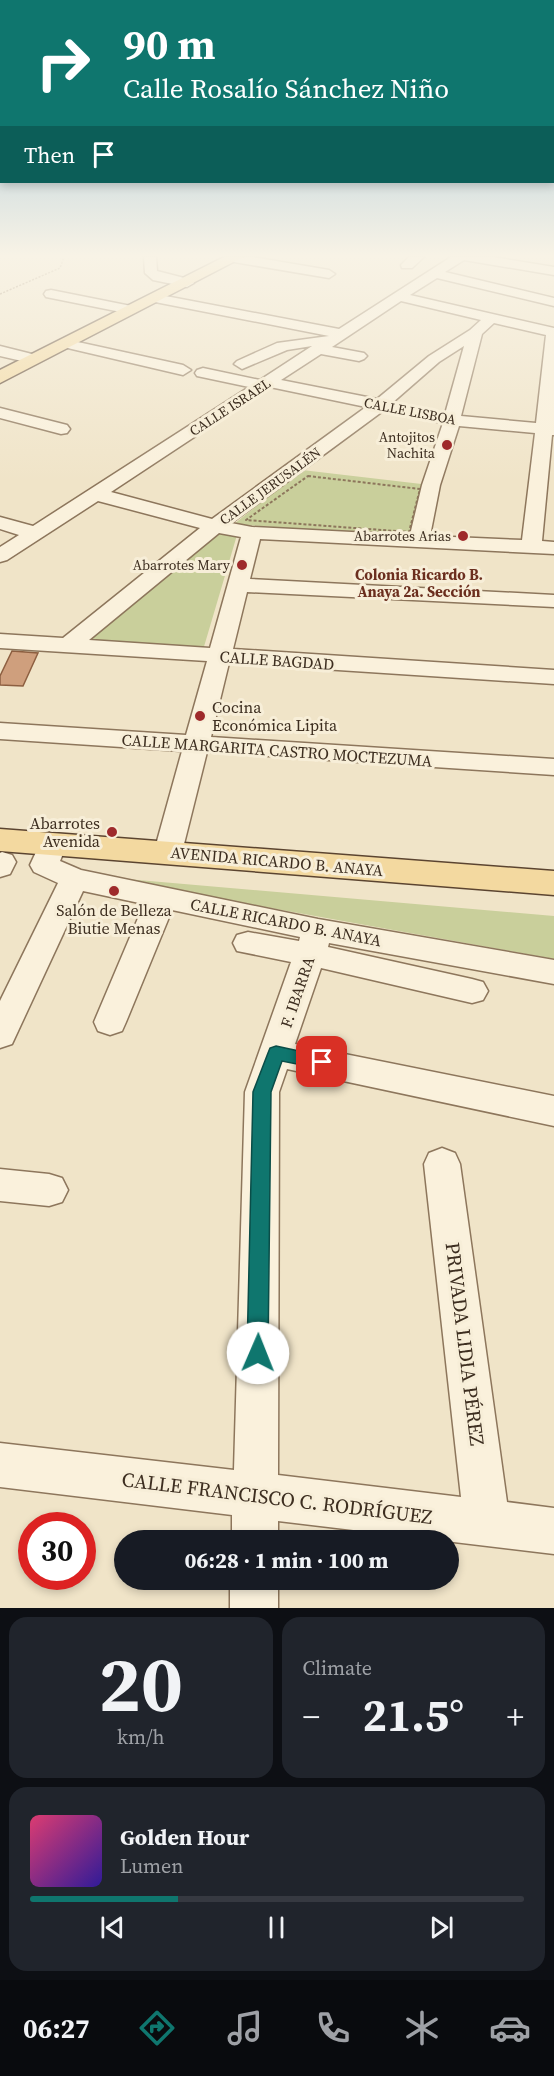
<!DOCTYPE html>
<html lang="en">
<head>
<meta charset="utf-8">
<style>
	:root { --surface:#171b24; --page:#20242c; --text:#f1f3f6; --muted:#9ea1a6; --line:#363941; --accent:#0f766e }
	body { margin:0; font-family:"Source Serif 4",serif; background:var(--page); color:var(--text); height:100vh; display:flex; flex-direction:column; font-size:22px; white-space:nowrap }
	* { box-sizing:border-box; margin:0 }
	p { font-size:20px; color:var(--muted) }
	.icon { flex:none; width:33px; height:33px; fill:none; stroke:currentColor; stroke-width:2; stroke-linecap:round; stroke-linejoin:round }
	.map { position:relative; height:1608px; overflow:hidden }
	.panel { display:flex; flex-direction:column; gap:9px; padding:9px; background:#0d0f14; flex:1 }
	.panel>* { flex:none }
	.hud { position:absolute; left:0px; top:0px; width:555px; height:183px; box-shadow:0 3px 9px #0003; background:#0f766e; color:#fff; overflow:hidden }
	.speed { position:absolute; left:18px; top:1512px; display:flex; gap:12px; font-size:30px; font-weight:700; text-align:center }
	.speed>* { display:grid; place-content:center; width:78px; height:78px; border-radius:50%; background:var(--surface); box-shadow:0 3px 9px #0003; line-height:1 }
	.speed .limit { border:9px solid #d22; background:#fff; color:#111 }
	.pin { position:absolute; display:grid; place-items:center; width:51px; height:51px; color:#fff; margin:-26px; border-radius:12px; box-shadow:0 3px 9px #0006 }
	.me { position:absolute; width:66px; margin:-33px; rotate:1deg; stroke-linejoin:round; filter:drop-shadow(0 0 4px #0008) }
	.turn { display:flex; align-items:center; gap:21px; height:126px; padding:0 24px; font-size:27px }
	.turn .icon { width:78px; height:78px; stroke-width:2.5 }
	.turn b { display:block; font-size:42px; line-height:51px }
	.then { display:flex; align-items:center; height:57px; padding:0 24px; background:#0003; gap:12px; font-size:22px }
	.big { font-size:45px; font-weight:700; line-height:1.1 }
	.panel .widget { flex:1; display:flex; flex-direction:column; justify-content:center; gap:9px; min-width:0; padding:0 21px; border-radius:18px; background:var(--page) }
	.panel .dial { align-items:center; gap:0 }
	.dial b { font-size:78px; line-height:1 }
	.song { display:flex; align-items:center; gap:18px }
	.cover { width:72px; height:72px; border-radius:9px; background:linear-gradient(135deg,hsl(340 70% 55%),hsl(250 70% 35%)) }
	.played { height:6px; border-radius:3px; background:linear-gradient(90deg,var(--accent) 30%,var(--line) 30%) }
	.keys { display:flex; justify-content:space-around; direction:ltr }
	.heat { display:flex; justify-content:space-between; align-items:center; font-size:33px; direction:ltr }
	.panel .tiles { flex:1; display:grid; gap:9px; grid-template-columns:1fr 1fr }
	.widget:last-child { grid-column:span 2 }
	.trip { position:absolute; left:114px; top:1530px; width:345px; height:60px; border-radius:30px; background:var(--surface); box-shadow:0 3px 9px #0003; font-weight:700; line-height:60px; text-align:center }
	.dock { display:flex; height:96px; justify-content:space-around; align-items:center; background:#090b0e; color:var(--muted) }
	.dock .icon { width:42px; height:42px }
	.dock .selected { color:var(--accent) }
	.dock b { font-size:27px; color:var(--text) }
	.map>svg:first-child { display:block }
	.green { fill:#c9cf9b }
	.building { fill:#cf9f7d; stroke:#8d5f41; stroke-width:1.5 }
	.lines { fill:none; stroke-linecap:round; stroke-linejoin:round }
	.minor-casing { stroke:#8d765c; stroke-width:3 }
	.major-casing { stroke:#5b4430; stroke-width:3 }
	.path-far1 { stroke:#8d765c; stroke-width:1.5; stroke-dasharray:2 1.5; stroke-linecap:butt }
	.path { stroke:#8d765c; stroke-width:2; stroke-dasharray:3 2; stroke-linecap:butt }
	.minor { fill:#faf1dc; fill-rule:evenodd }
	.major { fill:#f3d9a0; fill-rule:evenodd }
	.route { fill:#0f766e; stroke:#0a4d48; stroke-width:1.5 }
	.poi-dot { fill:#9e2a2b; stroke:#f7eed8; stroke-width:2 }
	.labels { text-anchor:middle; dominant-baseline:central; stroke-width:6; stroke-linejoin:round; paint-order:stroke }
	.far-street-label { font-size:14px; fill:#3d2e20; stroke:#f7eed8 }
	.far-poi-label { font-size:14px; fill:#3d2e20; stroke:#f7eed8; text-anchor:end }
	.far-neighbourhood-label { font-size:15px; font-weight:bold; fill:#6b2e1e; stroke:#f7eed8 }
	.street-label { font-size:16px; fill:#3d2e20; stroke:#f7eed8 }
	.poi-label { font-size:16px; fill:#3d2e20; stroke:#f7eed8; text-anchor:start }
	.near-street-label { font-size:20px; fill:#3d2e20; stroke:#f7eed8 }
</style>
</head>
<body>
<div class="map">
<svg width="554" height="1608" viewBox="0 0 554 1608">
	<rect width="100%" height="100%" fill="#f0e4c8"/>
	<path class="green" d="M302 470 430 485 418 538 234 524Z
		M218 530 237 535 203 650 83 642Z
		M92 876 554 916V959Z"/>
	<path class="building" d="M12 651 38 653 23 686 0 685V676Z"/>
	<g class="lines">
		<g class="minor-casing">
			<path id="minor" d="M144 257H156L157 271 192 280 194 283 187 287 153 280 145 273Z
				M252 257 329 270 335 274 329 278 234 262 228 258Z
				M409 257H424L412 268H402L401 265Z
				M451 257H493L554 267V275L464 260 445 272 554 298V306L437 278 410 295 554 328V435H552L542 541 554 542V554L260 539 250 579 554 595V607L247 592 233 649 554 670V684L229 663 211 737 554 759V775L207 752 182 852 178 859 168 862 158 859 154 852 182 751 0 739V723L186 735 207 661 0 648V634L63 638 200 528 98 501 7 560 0 562V547L19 535 0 529V517L33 526 249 387 197 376 195 373 197 370 203 368 260 380 312 346 287 350 242 369 234 364 237 361 277 343 329 336 155 302 148 298 150 295 155 294 339 329ZM401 301 481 320 470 330 429 356 377 399 281 380 321 354 359 361 364 359 367 356 364 353 332 347ZM494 323 546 335 536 423 461 416 482 334ZM464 346 445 414 392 403 439 362ZM270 387 366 407 212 519 111 492ZM383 411 443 423 422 485 410 535 252 527 231 523ZM459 426 535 433 522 540 430 536 440 485ZM219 533 241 537 210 648 89 640Z
				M51 290 131 306 138 310 131 314 46 297 44 294 46 291Z
				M64 339 183 365 191 370 183 375 59 346 57 343Z
				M0 346 40 356 43 359 35 364 0 356Z
				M0 408 67 425 70 429 67 433 61 434 0 418Z
				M53 835 63 837 67 844 60 861 81 870 318 919 554 960V984L329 943 328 947 472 979 483 982 488 991 483 1000 472 1003 321 968 295 1044 554 1096V1126L287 1069 279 1092 278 1475 461 1497 424 1164 429 1153 442 1148 455 1153 460 1164 507 1502 554 1508V1554L278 1521V1540H232V1515L0 1487V1443L234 1470 245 1092 291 962 237 951 233 943 237 935 248 932 299 941 300 937 172 910 126 1022 122 1031 110 1035 98 1031 94 1022 144 904 83 891 12 1044 0 1048V1001L58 883 34 872 30 865 43 837Z
				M2 852 12 855 16 862 10 874 0 877V853Z
				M0 1169 49 1174 62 1178 68 1190 62 1202 49 1206 0 1201Z
				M230 1580H278V1608H230Z"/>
		</g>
		<g class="major-casing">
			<path id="major" d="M224 257H243L0 383V370Z
				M0 829 554 871V895L0 851Z"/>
		</g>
		<path class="path-far1" d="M0 294 60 268 64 257"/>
		<path class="path" d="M308 476 420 489 409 532 246 520Z"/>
		<use href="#minor" class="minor"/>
		<use href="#major" class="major"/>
	</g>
	<linearGradient id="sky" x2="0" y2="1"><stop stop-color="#8fbad6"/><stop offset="0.53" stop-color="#f8f3e6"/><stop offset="1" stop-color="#f8f3e6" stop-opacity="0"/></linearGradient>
	<rect width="554" height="482" fill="url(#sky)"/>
	<path class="route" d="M276 1046 322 1056 329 1058 331 1062 329 1067 322 1069 282 1061 271 1092 268 1353 265 1360 258 1364 250 1360 247 1353 253 1092 268 1053 270 1048Z"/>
	<g class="poi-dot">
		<circle cx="447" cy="445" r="6"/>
		<circle cx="463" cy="536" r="6"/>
		<circle cx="242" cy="565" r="6"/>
		<circle cx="200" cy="716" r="6"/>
		<circle cx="112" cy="832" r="6"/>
		<circle cx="114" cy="891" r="6"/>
	</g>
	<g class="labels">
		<g class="far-street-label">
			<text transform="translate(230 407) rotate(-33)">CALLE ISRAEL</text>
			<text transform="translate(410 411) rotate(11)">CALLE LISBOA</text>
			<text transform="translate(270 486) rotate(-36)">CALLE JERUSALÉN</text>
		</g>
		<g class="far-poi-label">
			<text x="435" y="437">Antojitos<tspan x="435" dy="16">Nachita</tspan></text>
			<text x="451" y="536">Abarrotes Arias</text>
			<text x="230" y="565">Abarrotes Mary</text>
		</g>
		<g class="far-neighbourhood-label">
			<text x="419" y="574">Colonia Ricardo B.<tspan x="419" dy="17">Anaya 2a. Sección</tspan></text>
		</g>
		<g class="street-label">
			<text transform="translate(277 660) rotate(4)">CALLE BAGDAD</text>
			<text transform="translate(277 750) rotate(4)">CALLE MARGARITA CASTRO MOCTEZUMA</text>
			<text transform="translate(277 861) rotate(5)">AVENIDA RICARDO B. ANAYA</text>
			<text transform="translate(286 922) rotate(11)">CALLE RICARDO B. ANAYA</text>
			<text transform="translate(297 992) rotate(-71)">F. IBARRA</text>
		</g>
		<g class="poi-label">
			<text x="212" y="707">Cocina<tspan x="212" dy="18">Económica Lipita</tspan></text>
			<text x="100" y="823" text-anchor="end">Abarrotes<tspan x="100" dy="18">Avenida</tspan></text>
			<text x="114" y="910" text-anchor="middle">Salón de Belleza<tspan x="114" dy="18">Biutie Menas</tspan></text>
		</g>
		<g class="near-street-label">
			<text transform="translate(465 1344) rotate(83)">PRIVADA LIDIA PÉREZ</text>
			<text transform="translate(277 1498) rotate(7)">CALLE FRANCISCO C. RODRÍGUEZ</text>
		</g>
	</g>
</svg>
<div class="speed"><div class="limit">30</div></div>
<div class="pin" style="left:322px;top:1062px;background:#d93025"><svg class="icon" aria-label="arrive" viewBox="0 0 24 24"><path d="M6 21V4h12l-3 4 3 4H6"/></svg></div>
<svg class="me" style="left:258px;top:1353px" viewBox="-20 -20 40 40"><circle r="19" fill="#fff"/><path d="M0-13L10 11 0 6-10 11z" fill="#0f766e"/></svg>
<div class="trip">06:28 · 1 min · 100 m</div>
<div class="hud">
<div class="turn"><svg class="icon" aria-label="right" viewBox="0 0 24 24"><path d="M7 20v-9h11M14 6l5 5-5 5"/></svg><div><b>90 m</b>Calle Rosalío Sánchez Niño</div></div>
<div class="then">Then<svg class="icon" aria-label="arrive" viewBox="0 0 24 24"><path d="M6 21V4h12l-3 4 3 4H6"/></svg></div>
</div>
</div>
<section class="panel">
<div class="tiles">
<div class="widget dial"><b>20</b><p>km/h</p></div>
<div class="widget"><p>Climate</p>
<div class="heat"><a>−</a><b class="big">21.5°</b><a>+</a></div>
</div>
<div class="widget">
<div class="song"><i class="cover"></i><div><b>Golden Hour</b><p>Lumen</p></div></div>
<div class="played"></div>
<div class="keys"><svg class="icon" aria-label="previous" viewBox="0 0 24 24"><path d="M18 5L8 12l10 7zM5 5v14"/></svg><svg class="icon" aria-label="pause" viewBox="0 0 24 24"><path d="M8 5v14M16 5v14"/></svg><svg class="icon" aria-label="next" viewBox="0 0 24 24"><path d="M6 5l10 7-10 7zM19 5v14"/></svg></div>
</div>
</div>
</section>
<nav class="dock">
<b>06:27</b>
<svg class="icon selected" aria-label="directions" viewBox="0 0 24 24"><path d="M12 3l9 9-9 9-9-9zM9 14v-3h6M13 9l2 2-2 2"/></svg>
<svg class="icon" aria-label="music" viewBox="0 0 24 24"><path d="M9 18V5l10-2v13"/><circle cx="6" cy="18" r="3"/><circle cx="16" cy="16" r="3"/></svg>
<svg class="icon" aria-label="phone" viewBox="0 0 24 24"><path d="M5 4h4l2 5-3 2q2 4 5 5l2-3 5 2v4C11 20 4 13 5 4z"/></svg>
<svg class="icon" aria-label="climate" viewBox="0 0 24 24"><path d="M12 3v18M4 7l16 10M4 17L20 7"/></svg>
<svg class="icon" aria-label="car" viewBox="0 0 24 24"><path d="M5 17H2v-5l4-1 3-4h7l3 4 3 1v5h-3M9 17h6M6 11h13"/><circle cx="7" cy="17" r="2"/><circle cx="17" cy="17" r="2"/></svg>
</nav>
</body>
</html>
